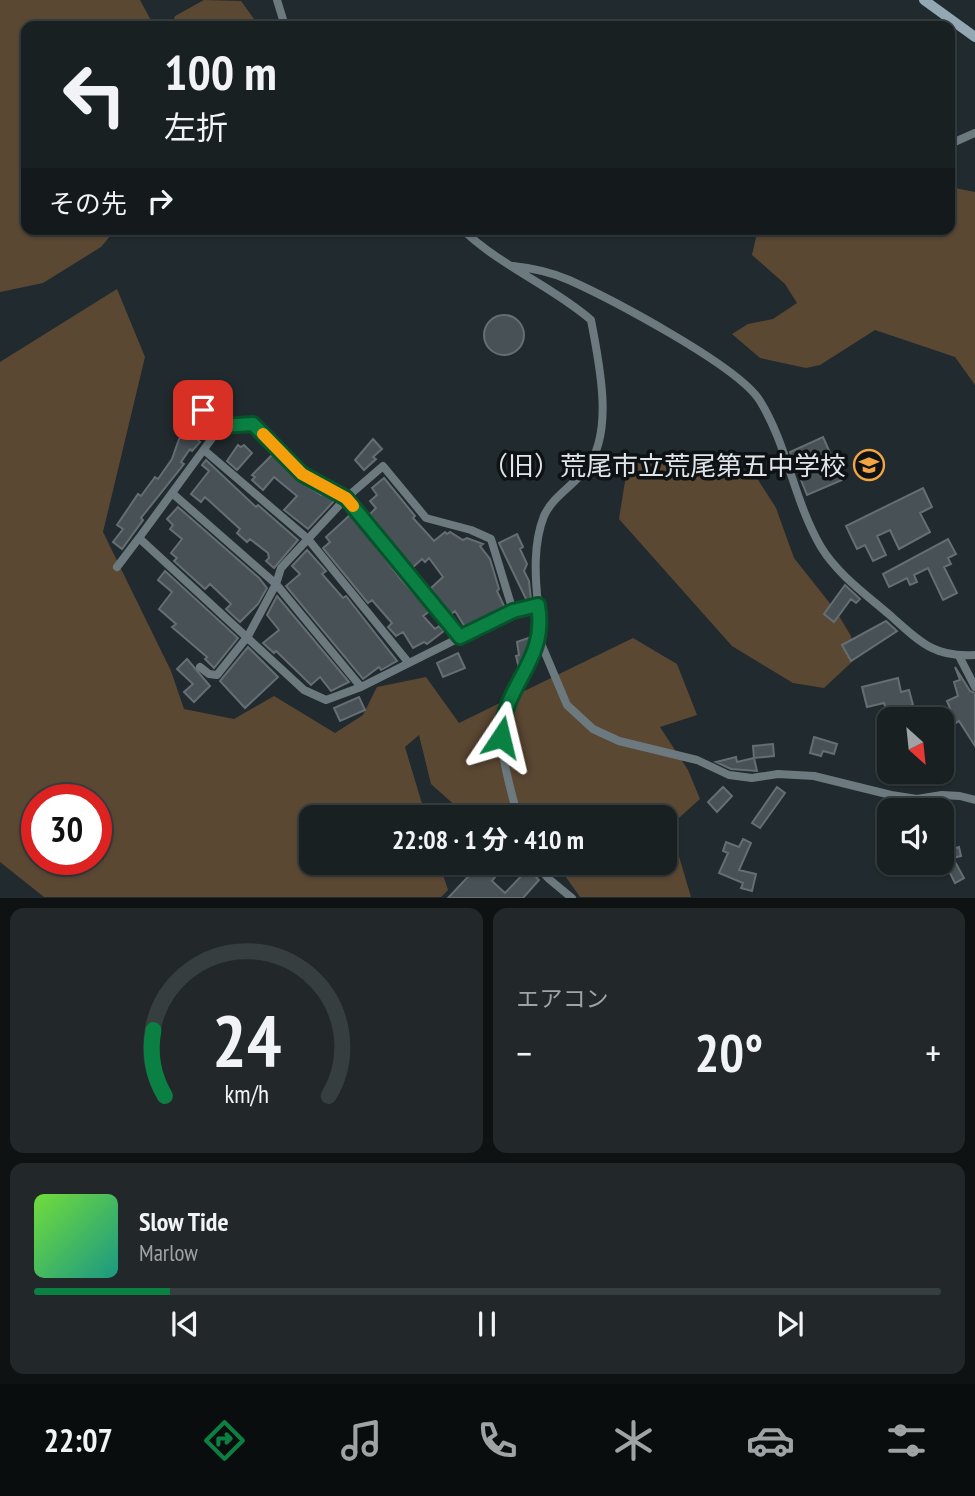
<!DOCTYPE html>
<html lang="ja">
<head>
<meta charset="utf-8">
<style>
	:root { --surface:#192022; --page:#22282a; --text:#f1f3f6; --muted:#9fa3a5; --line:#373e40; --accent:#0b8043 }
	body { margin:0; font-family:"PT Sans Narrow","Noto Sans JP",sans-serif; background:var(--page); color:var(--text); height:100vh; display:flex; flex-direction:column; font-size:26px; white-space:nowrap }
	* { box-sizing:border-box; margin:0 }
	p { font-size:23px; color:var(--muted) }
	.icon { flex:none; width:38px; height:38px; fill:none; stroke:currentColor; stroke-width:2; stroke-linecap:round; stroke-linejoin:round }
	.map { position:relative; height:898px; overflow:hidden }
	.drawer { display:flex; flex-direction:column; gap:10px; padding:10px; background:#0e1213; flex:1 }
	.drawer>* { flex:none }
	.guide { position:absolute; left:21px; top:21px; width:934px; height:214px; border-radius:14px; box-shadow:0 2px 5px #0004,0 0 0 2px var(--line); background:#192022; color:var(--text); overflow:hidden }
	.needle { width:46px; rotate:153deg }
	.buttons { position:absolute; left:877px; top:707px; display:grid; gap:14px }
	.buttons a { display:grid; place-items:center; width:77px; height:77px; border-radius:14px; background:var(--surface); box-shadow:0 2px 5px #0004,0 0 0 2px var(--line); font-size:35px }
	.speed { position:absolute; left:21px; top:784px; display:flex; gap:14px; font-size:35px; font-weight:700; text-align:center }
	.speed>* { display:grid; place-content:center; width:91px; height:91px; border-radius:50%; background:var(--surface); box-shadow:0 2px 5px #0004,0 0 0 2px var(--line); line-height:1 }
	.speed .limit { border:10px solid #d22; background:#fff; color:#111 }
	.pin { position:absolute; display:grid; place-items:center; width:60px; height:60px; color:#fff; margin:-30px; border-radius:14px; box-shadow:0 4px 10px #0006 }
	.me { position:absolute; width:77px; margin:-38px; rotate:10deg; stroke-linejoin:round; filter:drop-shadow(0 0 5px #0008) }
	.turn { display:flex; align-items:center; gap:24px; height:147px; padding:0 28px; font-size:32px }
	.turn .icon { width:91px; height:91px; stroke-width:2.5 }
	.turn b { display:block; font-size:49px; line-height:60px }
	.then { display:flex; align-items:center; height:66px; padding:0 28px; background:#0003; gap:14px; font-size:26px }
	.big { font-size:52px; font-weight:700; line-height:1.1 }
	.drawer .card { flex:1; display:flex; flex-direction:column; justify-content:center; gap:10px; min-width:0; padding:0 24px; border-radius:14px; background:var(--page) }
	.drawer .dial { align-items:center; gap:0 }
	.dial svg { height:182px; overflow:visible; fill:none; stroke:var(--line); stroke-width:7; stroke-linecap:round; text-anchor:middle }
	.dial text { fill:var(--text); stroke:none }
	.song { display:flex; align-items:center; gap:21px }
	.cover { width:84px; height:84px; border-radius:10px; background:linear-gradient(135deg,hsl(100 70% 55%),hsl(170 70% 35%)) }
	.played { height:7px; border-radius:4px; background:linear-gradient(90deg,var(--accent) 15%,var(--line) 15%) }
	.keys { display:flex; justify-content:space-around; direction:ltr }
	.heat { display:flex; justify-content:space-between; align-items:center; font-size:38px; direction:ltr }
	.drawer .tiles { flex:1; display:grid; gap:10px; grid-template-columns:1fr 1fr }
	.card:last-child { grid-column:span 2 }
	.trip { position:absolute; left:299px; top:805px; width:378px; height:70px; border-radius:14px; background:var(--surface); box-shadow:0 2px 5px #0004,0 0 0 2px var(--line); font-weight:700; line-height:70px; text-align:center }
	.tab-bar { display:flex; height:112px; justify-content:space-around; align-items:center; background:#0a0d0e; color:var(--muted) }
	.tab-bar .icon { width:49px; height:49px }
	.tab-bar .selected { color:var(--accent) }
	.tab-bar b { font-size:32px; color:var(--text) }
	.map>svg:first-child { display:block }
	.green { fill:#5b4833; fill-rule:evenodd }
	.building { fill:#475156; stroke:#646e73; stroke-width:2 }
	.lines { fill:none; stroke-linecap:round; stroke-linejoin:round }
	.street { stroke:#6c7a80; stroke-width:8 }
	.secondary { stroke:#93a8b3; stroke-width:10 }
	.route-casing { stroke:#07532c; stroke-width:18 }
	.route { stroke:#0b8043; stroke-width:12 }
	.slow { stroke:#f59e0b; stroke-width:12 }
	.labels { text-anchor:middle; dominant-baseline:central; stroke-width:7; stroke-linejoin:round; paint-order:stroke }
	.poi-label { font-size:26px; fill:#dfe5e8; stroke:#0e1214; text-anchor:end }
</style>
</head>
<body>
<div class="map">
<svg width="975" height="898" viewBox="0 0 975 898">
	<rect width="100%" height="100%" fill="#212a2e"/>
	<path class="green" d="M0 0H140L154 26H26V229H116L101 247 43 283 0 292Z
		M204 0 241 1 259 26H172L175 16Z
		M950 187 975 192V385L955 357 875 330 820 365 806 368 760 358 732 334 748 324 773 319 797 303 785 284 752 255 758 229H950Z
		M117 289 145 357 103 532 171 671 184 709 234 719 274 696 335 733 363 715 377 687 426 677 459 723 633 638 677 664 697 715 660 727 688 770 700 799 670 826 691 897H580L556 863H665V817H468L431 784 419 735 405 747 426 817H312V863H439L448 890 441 897H44L0 862V362ZM37 800H96V859H37Z
		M644 457 686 468 720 467 755 475 776 508 794 558 836 611 851 636 853 661 824 688 793 683 732 646 619 519 627 469Z"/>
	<path class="building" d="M484 335a20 20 0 1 1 40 0a20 20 0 1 1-40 0Z
		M199 419 208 426 198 440 200 442 192 451 190 449 181 462 184 464 141 518 143 520 122 549 113 542 123 529 117 525 138 494 141 496 155 477 158 479 172 459 179 439Z
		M823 437 842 480 807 495 790 452Z
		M373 439 382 449 373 457 376 459 364 470 355 460Z
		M238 445 241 447 244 445 252 453 237 470 227 461Z
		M273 454 298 480 321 495 323 493 335 500 308 529 284 510 297 496 274 477 263 490 252 480 255 477 252 475Z
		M206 460 256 507 258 505 298 540 274 568 266 561 269 558 268 553 250 539 247 542 237 533 240 529 205 497 201 502 191 494 209 471 202 465Z
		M384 478 415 516 413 518 434 541 445 532 447 534 450 532 463 540 467 538 483 544 480 546 490 559 499 589 497 591 505 608 465 627 455 611 450 615 431 588 443 577 429 558 425 562 422 559 412 568 370 514 376 508 370 501 377 495 372 488Z
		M923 488 932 507 920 513 930 532 899 549 890 530 877 536 886 555 873 561 865 545 857 549 846 526Z
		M178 507 259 578 267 588 258 604 240 622 226 609 231 604 210 584 205 589 174 561 177 558 171 553 182 539 170 529 173 525 167 519Z
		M351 514 400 578 430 611 423 616 435 629 439 626 444 631 427 644 424 642 413 648 403 632 396 636 388 627 392 623 372 600 368 603 323 548 330 542 326 537Z
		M517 534 523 547 520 549 527 564 524 571 529 581 531 600 527 601 499 543Z
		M948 539 956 554 948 558 951 564 944 567 957 593 943 600 928 568 914 575 917 582 910 585 907 578 889 587 883 574Z
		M307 550 326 571 322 574 343 598 346 596 397 661 381 670 379 667 363 679 286 586 300 574 292 566Z
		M165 571 238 638 214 668 205 659 207 657 172 627 176 624 159 609 172 592 158 580Z
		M845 585 860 599 856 603 851 599 834 622 824 614Z
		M277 596 349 682 331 691 320 677 311 685 276 651 274 653 263 643 279 630 267 615Z
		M886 621 897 631 851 661 842 645Z
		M531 637 532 643 519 668 516 656 519 655 517 642Z
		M248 647 278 677 245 708 220 681Z
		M458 653 465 668 443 677 437 663Z
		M187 659 210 686 194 702 184 692 193 684 177 669Z
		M955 667 970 691 975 693V746L959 721 956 723 947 701 958 696 954 682 960 680Z
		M898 678 901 692 909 690 913 705 887 713 884 703 867 707 862 687Z
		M359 697 365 710 340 721 334 708Z
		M814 737 837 744 834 754 823 751 821 756 810 753Z
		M773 744 774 756 754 758 753 746Z
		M736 757 737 762 754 758 757 771 731 769 716 762Z
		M723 787 732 796 717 812 708 802Z
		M777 787 785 793 760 828 752 823Z
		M743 839 751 843 739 870 756 874 752 891 741 888 743 883 719 873 728 853 723 851 726 842 739 847Z
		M959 847 961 856 953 858 964 878 955 883 949 871 951 869 947 851Z
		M481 863 495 877 492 881 505 893 528 869 539 880 523 898H448Z"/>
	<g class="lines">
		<path class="street" d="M277 0 285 26
			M950 144 975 133
			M462 229C500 266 552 286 591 320 599 363 615 433 586 469 573 486 553 496 544 516 533 544 535 576 538 605 539 612 542 619 542 626 542 653 520 675 509 698 493 735 508 780 518 817
			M513 266C532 268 551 272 569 280 609 298 739 366 760 401 787 444 794 501 821 547 838 575 868 596 892 617 920 642 935 658 975 655
			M194 392 203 410 221 426
			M204 450 308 539 408 662
			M172 493 276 584 361 687
			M117 567 139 538
			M460 637 346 498 301 474 253 424 221 426 139 538 304 690 326 700 361 687 513 611 538 605
			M540 641 567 705 593 729 619 741 697 760 729 775 752 778 778 774 814 776 891 795 917 799 942 795 960 796 975 800
			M959 656 975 687
			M200 667 209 674 217 675 248 636 276 584 281 568 346 498 383 466 426 518 471 530 491 539 513 611
			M534 863 549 879 572 898"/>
		<path class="secondary" d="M924 0 975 37"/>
	</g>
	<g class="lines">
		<g class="route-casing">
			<path id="route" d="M203 410 221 426 253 424 302 474 346 498 460 637 513 611 538 605C548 662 504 682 501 737"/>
		</g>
		<use href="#route" class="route"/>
		<path class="slow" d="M263 434 302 474 346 498 353 506"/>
	</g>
	<defs>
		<g id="school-ring" transform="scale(1.575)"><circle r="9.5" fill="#0e1214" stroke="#f2a541" stroke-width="1.5"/><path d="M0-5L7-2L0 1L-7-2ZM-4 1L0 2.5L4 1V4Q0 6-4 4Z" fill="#f2a541"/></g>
	</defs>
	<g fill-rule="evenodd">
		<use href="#school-ring" x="869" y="465"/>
	</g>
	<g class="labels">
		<g class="poi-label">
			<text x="846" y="465">（旧）荒尾市立荒尾第五中学校</text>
		</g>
	</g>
</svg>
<div class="buttons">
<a><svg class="needle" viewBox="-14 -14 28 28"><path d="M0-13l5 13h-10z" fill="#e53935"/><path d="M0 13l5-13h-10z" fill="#9fa3a5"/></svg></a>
<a><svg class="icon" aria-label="sound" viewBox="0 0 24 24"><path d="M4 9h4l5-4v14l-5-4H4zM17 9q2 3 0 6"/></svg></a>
</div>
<div class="speed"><div class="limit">30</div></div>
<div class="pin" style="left:203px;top:410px;background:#d93025"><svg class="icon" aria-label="arrive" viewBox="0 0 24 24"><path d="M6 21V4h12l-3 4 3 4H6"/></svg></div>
<svg class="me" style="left:501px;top:737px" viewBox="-20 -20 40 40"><path d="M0-17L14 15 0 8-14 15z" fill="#0b8043" stroke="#fff" stroke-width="4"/></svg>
<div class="trip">22:08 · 1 分 · 410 m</div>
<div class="guide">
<div class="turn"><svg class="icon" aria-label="left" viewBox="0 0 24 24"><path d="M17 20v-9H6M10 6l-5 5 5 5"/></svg><div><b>100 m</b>左折</div></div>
<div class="then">その先<svg class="icon" aria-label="right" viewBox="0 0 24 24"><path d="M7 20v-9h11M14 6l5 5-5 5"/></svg></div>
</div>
</div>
<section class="drawer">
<div class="tiles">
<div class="card dial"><svg viewBox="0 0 100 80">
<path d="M14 69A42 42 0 1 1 86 69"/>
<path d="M14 69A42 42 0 0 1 9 40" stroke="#0b8043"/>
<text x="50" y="56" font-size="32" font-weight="700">24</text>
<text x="50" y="72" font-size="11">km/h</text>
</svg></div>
<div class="card"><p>エアコン</p>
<div class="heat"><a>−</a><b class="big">20°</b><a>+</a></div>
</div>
<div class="card">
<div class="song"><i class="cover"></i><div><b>Slow Tide</b><p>Marlow</p></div></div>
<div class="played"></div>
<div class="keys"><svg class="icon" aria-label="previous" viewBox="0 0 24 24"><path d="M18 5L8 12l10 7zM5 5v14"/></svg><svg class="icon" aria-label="pause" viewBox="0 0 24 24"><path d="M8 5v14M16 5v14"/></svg><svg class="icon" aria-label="next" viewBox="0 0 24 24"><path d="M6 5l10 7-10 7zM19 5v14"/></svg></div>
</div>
</div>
</section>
<nav class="tab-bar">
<b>22:07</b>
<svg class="icon selected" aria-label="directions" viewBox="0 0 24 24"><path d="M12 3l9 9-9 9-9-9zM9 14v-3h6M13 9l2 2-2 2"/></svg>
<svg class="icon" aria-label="music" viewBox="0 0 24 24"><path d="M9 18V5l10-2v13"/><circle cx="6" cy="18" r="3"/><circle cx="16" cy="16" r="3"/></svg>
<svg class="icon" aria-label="phone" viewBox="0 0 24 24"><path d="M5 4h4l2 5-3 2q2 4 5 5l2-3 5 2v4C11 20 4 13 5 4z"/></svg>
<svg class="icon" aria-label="climate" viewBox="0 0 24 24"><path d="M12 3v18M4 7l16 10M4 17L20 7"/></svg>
<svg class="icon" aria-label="car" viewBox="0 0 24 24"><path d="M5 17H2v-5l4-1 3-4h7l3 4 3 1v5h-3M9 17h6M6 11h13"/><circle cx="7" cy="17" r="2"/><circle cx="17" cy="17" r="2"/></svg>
<svg class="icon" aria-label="filters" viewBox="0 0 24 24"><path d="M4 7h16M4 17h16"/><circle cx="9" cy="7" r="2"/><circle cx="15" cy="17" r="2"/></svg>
</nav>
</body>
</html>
